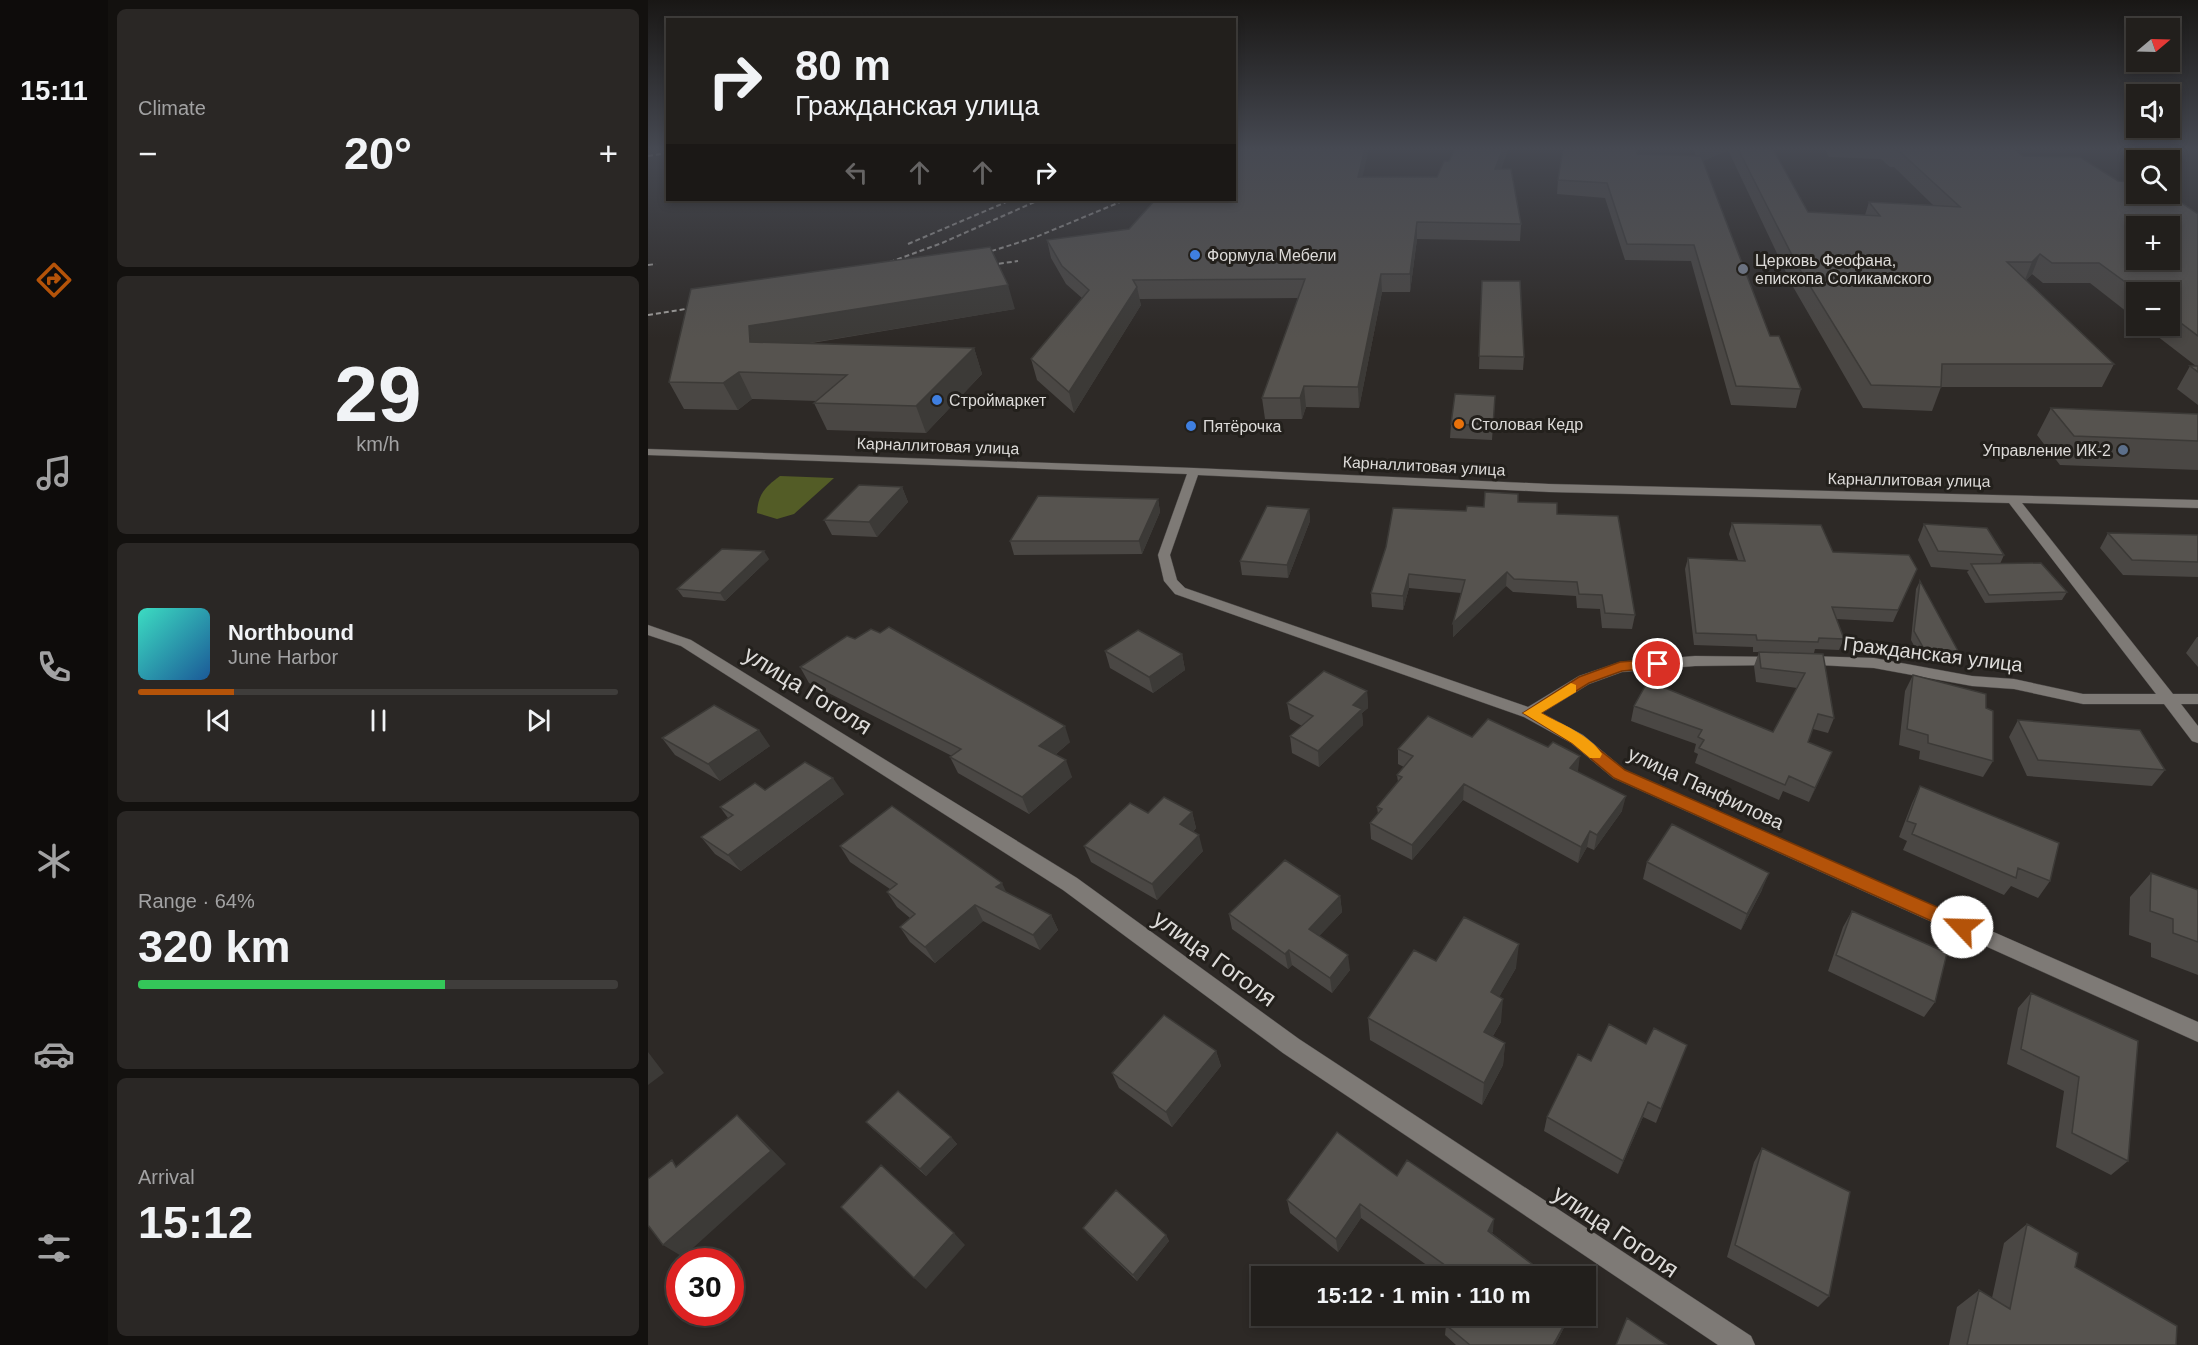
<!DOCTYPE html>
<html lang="en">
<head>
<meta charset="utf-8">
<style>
	:root { --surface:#221f1c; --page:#2a2725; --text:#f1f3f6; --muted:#a2a2a3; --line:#3f3d3b; --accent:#b45309 }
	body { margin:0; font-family:Helvetica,sans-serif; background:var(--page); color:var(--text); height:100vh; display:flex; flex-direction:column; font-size:22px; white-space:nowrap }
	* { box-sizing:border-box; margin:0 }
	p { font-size:20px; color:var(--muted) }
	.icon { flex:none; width:33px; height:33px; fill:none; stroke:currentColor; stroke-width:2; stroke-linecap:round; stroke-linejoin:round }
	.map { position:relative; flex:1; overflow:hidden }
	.sheet { display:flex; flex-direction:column; gap:9px; padding:9px; background:#13110f; width:540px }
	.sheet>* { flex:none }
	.hud { position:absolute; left:18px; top:18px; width:570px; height:183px; border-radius:0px; box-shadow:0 3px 9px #0003,0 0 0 2px var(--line); background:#221f1c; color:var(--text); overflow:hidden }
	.needle { width:39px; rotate:71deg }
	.buttons { position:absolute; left:1478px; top:18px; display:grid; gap:12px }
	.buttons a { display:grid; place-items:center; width:54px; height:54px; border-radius:0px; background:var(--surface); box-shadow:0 3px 9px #0003,0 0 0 2px var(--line); font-size:30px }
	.speed { position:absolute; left:18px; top:1248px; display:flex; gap:12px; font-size:30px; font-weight:700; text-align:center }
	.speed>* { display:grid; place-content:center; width:78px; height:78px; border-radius:50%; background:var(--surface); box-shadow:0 3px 9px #0003,0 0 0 2px var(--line); line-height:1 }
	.speed .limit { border:9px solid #d22; background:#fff; color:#111 }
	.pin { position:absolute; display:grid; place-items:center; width:51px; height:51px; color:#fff; margin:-26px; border:3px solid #fff; border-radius:50%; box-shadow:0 2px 6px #0007 }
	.me { position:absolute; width:66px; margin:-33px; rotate:294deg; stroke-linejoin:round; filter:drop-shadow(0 0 4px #0008) }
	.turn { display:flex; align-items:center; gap:21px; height:126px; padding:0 30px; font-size:27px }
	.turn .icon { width:78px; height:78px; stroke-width:2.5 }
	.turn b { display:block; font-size:42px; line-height:51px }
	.lanes { display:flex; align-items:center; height:57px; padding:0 30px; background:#0003; justify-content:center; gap:30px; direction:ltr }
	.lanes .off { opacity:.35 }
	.big { font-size:45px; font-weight:700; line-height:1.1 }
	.sheet .widget { flex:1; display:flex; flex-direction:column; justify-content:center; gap:9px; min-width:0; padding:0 21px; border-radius:9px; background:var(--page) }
	.sheet .dial { align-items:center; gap:0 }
	.dial b { font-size:78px; line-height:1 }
	.song { display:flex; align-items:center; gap:18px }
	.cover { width:72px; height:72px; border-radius:9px; background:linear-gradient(135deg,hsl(170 70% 55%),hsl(210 70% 35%)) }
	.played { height:6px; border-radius:3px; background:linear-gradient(90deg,var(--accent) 20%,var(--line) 20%) }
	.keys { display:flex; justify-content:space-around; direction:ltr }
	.heat { display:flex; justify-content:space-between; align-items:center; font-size:33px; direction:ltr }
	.charge { height:9px; border-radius:4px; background:linear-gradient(90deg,#34c759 64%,var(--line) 0) }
	.trip { position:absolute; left:603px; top:1266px; width:345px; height:60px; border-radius:0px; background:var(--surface); box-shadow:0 3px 9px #0003,0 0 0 2px var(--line); font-weight:700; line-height:60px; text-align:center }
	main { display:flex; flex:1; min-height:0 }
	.tab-bar { display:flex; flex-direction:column; width:108px; justify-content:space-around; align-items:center; background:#0e0c0b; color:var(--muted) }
	.tab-bar .icon { width:42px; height:42px }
	.tab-bar .current { color:var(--accent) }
	.tab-bar b { font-size:27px; color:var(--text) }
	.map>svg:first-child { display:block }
	.forest { fill:#535c26 }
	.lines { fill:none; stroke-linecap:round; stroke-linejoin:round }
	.minor-casing { stroke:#494644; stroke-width:1 }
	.minor { fill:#7e7a76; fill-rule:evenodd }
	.rail { stroke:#a09e9b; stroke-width:2; stroke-dasharray:5 3; stroke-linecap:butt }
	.wall { fill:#4a4744 }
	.shaded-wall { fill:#3c3a37 }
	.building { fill:#56534f; stroke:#3c3a37; stroke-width:1.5; fill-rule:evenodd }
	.route { fill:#b45309; stroke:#753606; stroke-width:1.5 }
	.slow { fill:#f59e0b }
	.shop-dot { fill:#3f7fe0; stroke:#23201c; stroke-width:2 }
	.worship-dot { fill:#6b7280; stroke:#23201c; stroke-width:2 }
	.food-dot { fill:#e8710a; stroke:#23201c; stroke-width:2 }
	.service-dot { fill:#5c6f8a; stroke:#23201c; stroke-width:2 }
	.labels { text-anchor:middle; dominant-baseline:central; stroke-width:6; stroke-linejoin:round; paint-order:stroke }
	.far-poi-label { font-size:16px; fill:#dddbd9; stroke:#23201c; text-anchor:start }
	.far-street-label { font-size:16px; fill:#dddbd9; stroke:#23201c }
	.street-label { font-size:20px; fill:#dddbd9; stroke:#23201c }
	.near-street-label { font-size:24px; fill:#dddbd9; stroke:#23201c }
</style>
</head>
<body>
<main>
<nav class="tab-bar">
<b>15:11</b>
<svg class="icon current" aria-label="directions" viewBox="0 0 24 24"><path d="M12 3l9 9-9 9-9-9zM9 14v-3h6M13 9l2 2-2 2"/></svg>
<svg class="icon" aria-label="music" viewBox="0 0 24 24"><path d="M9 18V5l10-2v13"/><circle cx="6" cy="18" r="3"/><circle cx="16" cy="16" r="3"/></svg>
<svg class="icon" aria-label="phone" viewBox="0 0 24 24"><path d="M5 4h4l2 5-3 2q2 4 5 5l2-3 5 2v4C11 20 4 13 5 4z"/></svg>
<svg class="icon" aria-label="climate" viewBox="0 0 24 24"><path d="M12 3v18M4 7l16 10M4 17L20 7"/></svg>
<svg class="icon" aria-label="car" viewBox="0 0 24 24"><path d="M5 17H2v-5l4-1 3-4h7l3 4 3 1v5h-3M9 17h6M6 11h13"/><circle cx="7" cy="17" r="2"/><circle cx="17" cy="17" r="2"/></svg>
<svg class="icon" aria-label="filters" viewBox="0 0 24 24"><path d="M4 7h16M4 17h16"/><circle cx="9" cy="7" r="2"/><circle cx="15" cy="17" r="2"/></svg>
</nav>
<section class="sheet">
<div class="widget"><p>Climate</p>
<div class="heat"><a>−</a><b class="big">20°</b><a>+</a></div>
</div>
<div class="widget dial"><b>29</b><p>km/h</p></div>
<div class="widget">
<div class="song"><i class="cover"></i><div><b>Northbound</b><p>June Harbor</p></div></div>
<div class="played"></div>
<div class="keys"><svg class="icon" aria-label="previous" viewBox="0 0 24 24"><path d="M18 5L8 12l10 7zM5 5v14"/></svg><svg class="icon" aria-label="pause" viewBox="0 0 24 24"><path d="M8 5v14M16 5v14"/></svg><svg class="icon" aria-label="next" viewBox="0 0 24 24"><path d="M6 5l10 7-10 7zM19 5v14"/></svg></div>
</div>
<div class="widget"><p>Range · 64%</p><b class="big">320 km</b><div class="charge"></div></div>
<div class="widget"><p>Arrival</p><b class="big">15:12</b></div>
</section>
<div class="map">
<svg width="1550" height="1345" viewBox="0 0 1550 1345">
	<rect width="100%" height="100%" fill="#2d2926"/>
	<path class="forest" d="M132 476 186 478 146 514 129 519 109 513C110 494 117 487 132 476Z"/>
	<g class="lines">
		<g class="minor-casing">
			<path id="minor" d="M0 449 546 468 901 484 1550 500V508L1374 503 1525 694H1550V704H1533L1550 726V743L1544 741 1516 704H1435L1366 689 1324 686 1226 668 1153 664 1151 661 1153 658 1158 656 1226 658 1324 676 1366 679 1435 694H1508L1361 503 901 492 550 475 522 555 529 580 537 588 880 707 931 676 972 662 1047 656 1133 657 1135 660 1133 663 1128 665 1047 666 974 672 941 684 894 713 935 735 977 770 1550 1022V1042L965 778 923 743 876 717 527 594 516 581 510 555 539 474 0 455Z
				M0 625 43 640 429 878 651 1039 1103 1336 1107 1345H1070L635 1053 415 890 33 646 0 635Z"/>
		</g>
		<use href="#minor" class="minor"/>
		<path class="rail" d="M0 156 20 153
			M260 244 363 200
			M328 256 388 237 477 200
			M0 265 8 264
			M234 265 294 243 391 200
			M335 266 370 261
			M0 315 56 306"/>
	</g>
	<path class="wall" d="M807 149H860L853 169 873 224 872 241 769 239 762 292H734L711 408 658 407 654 419H617L614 398 650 298 491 299 493 305 426 413 389 380 383 359 434 298 418 284 403 258 399 240 481 229 714 177H789L801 161Z
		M1045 149H1125L1160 212 1217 215 1221 202 1285 205 1246 167H1242L1233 159 1181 157 1177 149H1366L1375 156 1470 181 1550 214V405L1529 389 1542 366H1548L1496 326H1521V292H1488V319L1442 283H1395L1384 274 1378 280 1466 364 1454 387H1293L1284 411 1215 408 1144 285 1080 150 1055 161 1122 336 1153 389 1148 408 1083 405 1043 261 977 260 957 198 909 194 910 180 989 154 1048 156Z
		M834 281 876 357 875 370 831 369Z
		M43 289 367 309 158 344 326 348 334 374 278 433 179 430 166 403 169 401 104 399 90 410 36 409 21 382Z
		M847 396 844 440 802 438 803 424Z
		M1403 408 1550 414V470L1412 465 1389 435Z
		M254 487 260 502 229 537 184 535 176 520Z
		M510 499 512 512 494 554 366 555 362 541Z
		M870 502 909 514 987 615 984 629 954 628 952 609 929 608 928 596 865 592 858 586 805 637V623L813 593 761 588 755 610 724 607 723 593 818 511 836 507Z
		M661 509 662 521 640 578 594 575 592 561Z
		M1084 523 1185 552 1269 569 1245 622 1188 619 1196 639 1191 650 1167 649 1166 653 1186 718 1180 733 1165 729 1160 742 1184 752 1161 802 1135 791 1131 800 1047 763 1050 754 1046 752 1048 744 983 721 986 706 1125 732 1149 688 1108 682 1106 666 1111 652H1105V647L1046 645 1037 569 1040 558 1090 560 1081 534Z
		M1276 524 1356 555 1352 564 1419 592 1414 600 1337 603 1319 572 1321 570 1283 567 1270 540Z
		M1460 533 1550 535V577L1475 575 1452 548Z
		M121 559 77 601 35 597 29 589Z
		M1272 581 1310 651 1306 659 1272 657 1263 640 1268 589Z
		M1549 637H1550V667L1538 653Z
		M457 651 534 654 537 670 505 693 462 668Z
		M152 667 422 742 407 755 424 777 381 814 310 773 302 757 304 756 161 683Z
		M1265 675 1338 708 1345 761 1335 777 1271 759 1272 751 1251 745 1257 691Z
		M719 691 720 708 714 713 715 725 671 767 644 753 642 736 654 726 642 719 639 703Z
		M1370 720 1517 770 1504 786 1379 776 1361 737Z
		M824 737 929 772 974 811 946 850 939 847 930 863 815 800 764 860 723 839 722 823 730 814 729 807 750 782 749 775 756 767 750 764V749Z
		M14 738 122 746 72 781 27 755Z
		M1272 786 1402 881 1390 898 1363 886 1356 895 1255 850 1259 841 1251 837 1264 803Z
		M117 790 196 794 93 871 67 854 53 837 80 818 72 807Z
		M544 812 548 828 545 832 555 851 509 900 443 862 436 846 500 813Z
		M192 846 358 892 403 915 410 930 392 950 335 921 287 963 262 942 252 927 262 918 249 907 239 892 242 889 202 862Z
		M999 862 1114 890 1093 930 995 879Z
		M1503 873 1550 890V975L1503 957V943L1481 935 1482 897Z
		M692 896 694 912 671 936 702 970 684 993 644 965 640 969 584 929 581 914Z
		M1204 911 1287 1002 1276 1017 1180 971 1195 927Z
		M788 961 868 968 851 997 853 1022 845 1036 857 1043 855 1065 834 1105 722 1040 720 1018Z
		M1383 993 1480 1161 1463 1175 1408 1147 1416 1091 1359 1064 1370 1008Z
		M998 1044 1039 1045 1008 1123 995 1117 970 1174 896 1131 899 1117 943 1061Z
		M568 1051 573 1066 524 1127 471 1088 464 1073Z
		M218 1122 303 1137 309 1144 278 1176 225 1129Z
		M1114 1148 1181 1296 1170 1307 1079 1257 1106 1162Z
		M749 1176 845 1231 844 1233 900 1276H794L713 1218 690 1252 642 1213 639 1200Z
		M1379 1224 1427 1267 1528 1345H1301L1309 1307 1331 1290 1344 1298 1356 1243Z
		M435 1228 518 1235 521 1241 489 1281 440 1234Z
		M922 1316 907 1345H808L797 1335 798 1325Z"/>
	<path class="shaded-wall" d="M717 149H721L711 192 710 177Z
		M855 149H860L847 184V169Z
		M1053 149H1080V150L1051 163Z
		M769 222V239L762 292V274Z
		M1392 254 1384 274 1376 282 1384 262Z
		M733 274 734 292 711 408 710 387Z
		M360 285 367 309 113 351 102 342 101 326Z
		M489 287 493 305 426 413 421 392Z
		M326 348 334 374 278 433 268 406Z
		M91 372 104 399 90 410 75 383Z
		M656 386 658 407 654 419 652 398Z
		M254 487 260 502 229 537 221 522Z
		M510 499 512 512 494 554 491 541Z
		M661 509 662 521 640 578 639 565Z
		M116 551 121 559 77 601 72 593Z
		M859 572 858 586 805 637V623Z
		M761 574V588L755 610V596Z
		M534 654 537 670 505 693 501 677Z
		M719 691 720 708 714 713 715 725 671 767 670 751 705 705Z
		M417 726 422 742 397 763 391 746Z
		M111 730 122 746 72 781 60 764Z
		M1184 752 1178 767 1161 802 1167 788Z
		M932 756 930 771 920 783 922 768Z
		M418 760 424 777 381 814 374 797Z
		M185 778 196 794 93 871 80 855Z
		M816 784 815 800 764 860V845Z
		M978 796 974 811 946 850 949 835Z
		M544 812 548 828 536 841 532 824Z
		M942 831 939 847 930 863 933 847Z
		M551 835 555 851 509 900 504 884Z
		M1121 873 1114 890 1093 930 1099 914Z
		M354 883 361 898 348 887Z
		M692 896 694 912 663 945 661 929Z
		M327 905 335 921 287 963 277 947Z
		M403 915 410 930 392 950 385 935Z
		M871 944 868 968 841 1015 843 992Z
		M641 950 644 965 640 969 637 954Z
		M700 955 702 970 684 993 682 978Z
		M855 999 853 1022 834 1054 836 1032Z
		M857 1043 855 1065 834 1105 836 1083Z
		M568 1051 573 1066 524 1127 518 1112Z
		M0 1052 16 1073 0 1085Z
		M1000 1102 995 1117 970 1174 975 1161Z
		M89 1115 105 1130 138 1164 35 1257 15 1245Z
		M303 1137 309 1144 278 1176 272 1169Z
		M712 1204 713 1218 690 1252 688 1239Z
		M846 1219 845 1231 838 1243 840 1231Z
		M306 1233 317 1245 278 1289 266 1278Z
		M518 1235 521 1241 489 1281 485 1275Z
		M921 1316H922L907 1345H905Z"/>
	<path class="building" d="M586 149H717L710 177H789L796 161H801L807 149H855L847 169H863L873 224 769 222 762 274H733L710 387 656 386 652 398H614L657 279 485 280 489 287 421 392 383 359 441 290 414 266 399 240 481 229 507 200H586Z
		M915 149H988L989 154 1053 156 1122 336H1131L1153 389 1088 386 1046 245 979 244 959 183 910 180Z
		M1090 149H1125L1160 212 1232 216 1221 202 1312 207 1251 151H1246L1245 149H1366L1375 156 1432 157 1470 181 1488 182V194H1520L1550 214V336L1521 314V292H1491L1451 263H1404L1392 254 1384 262H1359L1466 364H1294L1293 387 1223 385 1149 265ZM1488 226H1521V260H1488Z
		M342 247 360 285 101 326 102 342 326 348 268 406 166 403 199 375 91 372 75 383 21 382 43 289Z
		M834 281H872L876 357 831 356Z
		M1542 366H1550V372Z
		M807 394 847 396 845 426 803 424Z
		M1403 408 1550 414V441L1426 436Z
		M211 485 254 487 221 522 176 520Z
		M837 492 870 494V502L909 503V514L970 516 987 615 957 613 954 595 931 594 929 582 866 579 859 572 805 623 817 580 761 574 755 596 723 593 738 547 745 508 818 511 819 506 836 507Z
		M390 496 510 499 491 541H362Z
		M619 506 661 509 639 565 592 561Z
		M1084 523 1173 525 1185 552 1261 555 1269 569 1250 610 1184 607 1196 639 1171 638 1170 642 1109 640 1108 635 1048 633 1040 558 1097 561Z
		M1276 524 1339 528 1356 555 1290 551Z
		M1460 533 1550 535V562L1484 560Z
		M74 549 116 551 72 593 29 589Z
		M1393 563 1419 592 1341 595 1323 564Z
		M1272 581 1310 651 1276 649 1266 631Z
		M241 627 417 726 391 746 418 760 374 797 302 757 313 749 152 667 199 636 207 639 223 629 232 633Z
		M490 630 534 654 501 677 457 651Z
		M1111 652 1175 654 1186 718 1170 714 1160 742 1184 752 1167 788 1141 776 1137 785 1051 748 1056 740 1050 737 1054 730 986 706 1000 681 1125 732 1157 673 1113 668Z
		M676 671 719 691 705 705 714 709 670 751 642 736 665 716 639 703Z
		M1265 675 1338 694V708L1345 711V761L1280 743V735L1259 729Z
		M66 705 111 730 60 764 14 738Z
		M780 716 824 737 840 719 900 747 905 742 932 756 922 768 978 796 949 835 942 831 933 847 816 784 764 845 722 823 734 809 729 807 754 777 749 775 765 756 750 749Z
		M1370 720 1492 730 1517 770 1390 760Z
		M157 762 185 778 80 855 53 837 85 815 72 807 107 783 117 790Z
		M1272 786 1411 843 1402 881 1370 868 1368 878 1264 834 1268 824 1259 821Z
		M516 797 544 812 532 824 551 835 504 884 436 846 482 803 500 813Z
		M244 806 354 883 348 887 403 915 385 935 327 905 277 947 252 927 267 914 239 892 249 884 192 846Z
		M1024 824 1121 873 1099 914 999 862Z
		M637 860 692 896 661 929 700 955 682 978 641 950 637 954 581 914Z
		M1503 873 1550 890V942L1525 933V919L1502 911Z
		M1204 911 1299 953 1287 1002 1188 955Z
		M816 917 871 944 843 992 855 999 836 1032 857 1043 836 1083 720 1018 766 950 788 961Z
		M1383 993 1490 1041 1480 1161 1424 1133 1431 1077 1373 1049Z
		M516 1015 568 1051 518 1112 464 1073Z
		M961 1024 998 1044 1006 1028 1039 1045 1013 1109 1000 1102 975 1161 899 1117 930 1054 943 1061Z
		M250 1091 303 1137 272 1169 218 1122Z
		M89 1115 123 1151 15 1245 0 1225V1179L24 1160 28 1167Z
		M689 1132 749 1176 759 1160 846 1219 840 1231 900 1276H812L712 1204 688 1239 639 1200Z
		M1114 1148 1202 1192 1181 1296 1087 1245Z
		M233 1165 306 1233 266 1278 193 1207Z
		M468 1190 518 1235 485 1275 435 1228Z
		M1379 1224 1430 1253 1427 1267 1529 1326 1528 1345H1319L1331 1290 1362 1309Z
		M803 1316H921L905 1345H822L798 1325Z
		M979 1318 1019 1345H968Z"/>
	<linearGradient id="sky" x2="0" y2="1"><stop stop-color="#191715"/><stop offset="0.44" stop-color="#464952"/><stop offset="1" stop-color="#464952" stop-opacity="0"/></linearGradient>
	<rect width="1550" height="338" fill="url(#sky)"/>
	<path class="route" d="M1010 659 1016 664 1014 667 974 671 941 683 893 713 934 736 977 770 1321 921 1323 927 1321 932 1314 934 1308 932 966 778 924 743 875 713 931 677 972 662Z"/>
	<path class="slow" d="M923 683 928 685V692L893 713C913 724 942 735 954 754L952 758H942L924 743 875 713Z"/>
	<g class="shop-dot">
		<circle cx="547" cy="255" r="6"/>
		<circle cx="289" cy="400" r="6"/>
		<circle cx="543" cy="426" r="6"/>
	</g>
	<circle class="worship-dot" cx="1095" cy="269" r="6"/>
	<circle class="food-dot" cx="811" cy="424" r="6"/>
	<circle class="service-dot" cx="1475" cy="450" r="6"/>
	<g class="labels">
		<g class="far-poi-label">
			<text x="559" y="255">Формула Мебели</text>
			<text x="1107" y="260">Церковь Феофана,<tspan x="1107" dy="18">епископа Соликамского</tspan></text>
			<text x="301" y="400">Строймаркет</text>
			<text x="823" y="424">Столовая Кедр</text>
			<text x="555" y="426">Пятёрочка</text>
			<text x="1463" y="450" text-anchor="end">Управление ИК-2</text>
		</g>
		<g class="far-street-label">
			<text transform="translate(290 446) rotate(2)">Карналлитовая улица</text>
			<text transform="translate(776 466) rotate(3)">Карналлитовая улица</text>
			<text transform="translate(1261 480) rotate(1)">Карналлитовая улица</text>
		</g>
		<g class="street-label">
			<text transform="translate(1285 654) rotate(7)">Гражданская улица</text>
			<text transform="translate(1058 788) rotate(25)">улица Панфилова</text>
		</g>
		<g class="near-street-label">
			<text transform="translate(160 690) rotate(32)">улица Гоголя</text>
			<text transform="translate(567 958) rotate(36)">улица Гоголя</text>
			<text transform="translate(968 1231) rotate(34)">улица Гоголя</text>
		</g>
	</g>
</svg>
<div class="buttons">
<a><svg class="needle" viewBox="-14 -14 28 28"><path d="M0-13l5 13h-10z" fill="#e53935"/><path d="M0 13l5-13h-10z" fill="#a2a2a3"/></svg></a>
<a><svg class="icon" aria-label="sound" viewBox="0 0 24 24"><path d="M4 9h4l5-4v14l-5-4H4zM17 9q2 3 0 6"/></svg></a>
<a><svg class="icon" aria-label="search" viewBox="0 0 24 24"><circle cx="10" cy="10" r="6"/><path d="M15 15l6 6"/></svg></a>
<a>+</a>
<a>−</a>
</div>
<div class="speed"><div class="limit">30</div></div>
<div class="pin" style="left:1010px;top:664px;background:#d93025"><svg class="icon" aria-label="arrive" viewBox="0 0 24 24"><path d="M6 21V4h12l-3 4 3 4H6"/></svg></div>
<svg class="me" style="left:1314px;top:927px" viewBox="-20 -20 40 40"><circle r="19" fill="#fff"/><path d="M0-13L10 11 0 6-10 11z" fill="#b45309"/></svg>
<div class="trip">15:12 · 1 min · 110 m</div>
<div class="hud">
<div class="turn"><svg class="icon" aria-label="right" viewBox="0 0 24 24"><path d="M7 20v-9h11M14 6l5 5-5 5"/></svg><div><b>80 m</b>Гражданская улица</div></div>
<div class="lanes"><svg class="icon off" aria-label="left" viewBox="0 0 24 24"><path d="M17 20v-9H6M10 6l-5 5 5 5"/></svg><svg class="icon off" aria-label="ahead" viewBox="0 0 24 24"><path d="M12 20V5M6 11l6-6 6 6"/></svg><svg class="icon off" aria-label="ahead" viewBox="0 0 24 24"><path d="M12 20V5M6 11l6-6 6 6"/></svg><svg class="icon" aria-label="right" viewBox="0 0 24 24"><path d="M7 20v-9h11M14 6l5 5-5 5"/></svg></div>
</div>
</div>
</main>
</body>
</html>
